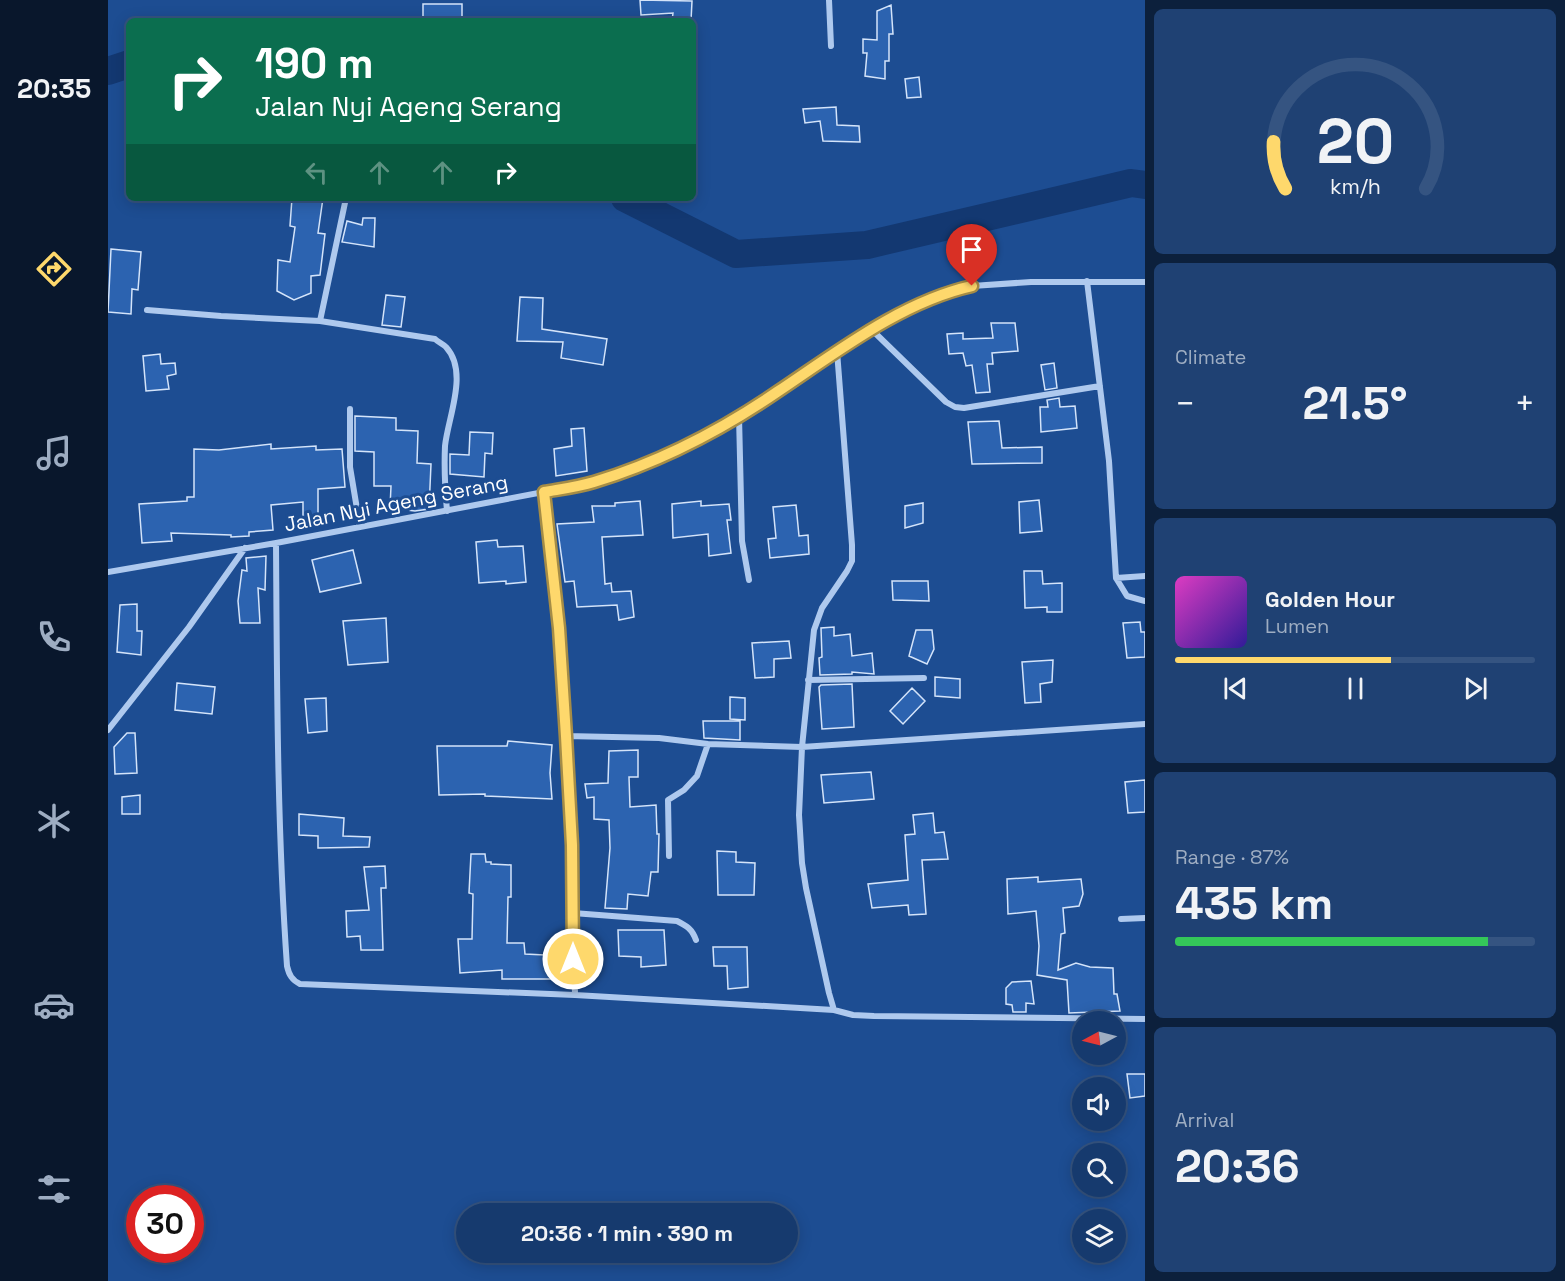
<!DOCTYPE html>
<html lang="en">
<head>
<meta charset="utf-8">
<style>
	:root { --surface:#163a6e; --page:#1f4173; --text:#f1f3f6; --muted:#9eadc2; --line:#355481; --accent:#fed86c }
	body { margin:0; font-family:"Space Grotesk",sans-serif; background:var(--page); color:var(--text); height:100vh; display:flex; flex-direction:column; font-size:22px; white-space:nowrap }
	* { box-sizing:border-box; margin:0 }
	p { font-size:20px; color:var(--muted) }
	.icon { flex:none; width:33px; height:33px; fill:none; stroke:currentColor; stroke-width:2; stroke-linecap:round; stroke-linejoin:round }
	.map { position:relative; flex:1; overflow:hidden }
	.side { display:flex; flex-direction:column; gap:9px; padding:9px; background:#0c203c; width:420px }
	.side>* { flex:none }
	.guide { position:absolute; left:18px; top:18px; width:570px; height:183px; border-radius:9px; box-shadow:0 3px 15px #0003,0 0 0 2px var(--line); background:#0b6e4f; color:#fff; overflow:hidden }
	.needle { width:39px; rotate:263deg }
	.buttons { position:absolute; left:964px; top:1011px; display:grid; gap:12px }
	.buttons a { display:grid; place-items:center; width:54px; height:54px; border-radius:50%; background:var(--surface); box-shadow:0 3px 15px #0003,0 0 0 2px var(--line); font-size:30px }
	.speed { position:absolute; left:18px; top:1185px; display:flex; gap:12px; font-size:30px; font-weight:700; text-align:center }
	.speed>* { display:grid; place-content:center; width:78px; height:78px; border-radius:50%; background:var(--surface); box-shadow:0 3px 15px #0003,0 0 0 2px var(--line); line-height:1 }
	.speed .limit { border:9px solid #d22; background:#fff; color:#111 }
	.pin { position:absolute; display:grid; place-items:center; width:51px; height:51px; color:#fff; margin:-62px -26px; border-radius:50% 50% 50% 0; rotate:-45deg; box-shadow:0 0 6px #0007 }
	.pin .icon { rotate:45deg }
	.me { position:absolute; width:66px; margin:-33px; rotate:0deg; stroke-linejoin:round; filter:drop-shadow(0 0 4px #0008) }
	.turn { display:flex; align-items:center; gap:21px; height:126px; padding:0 30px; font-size:27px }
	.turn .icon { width:78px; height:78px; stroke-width:2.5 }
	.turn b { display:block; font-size:42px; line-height:51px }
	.lanes { display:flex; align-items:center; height:57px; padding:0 30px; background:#0003; justify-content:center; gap:30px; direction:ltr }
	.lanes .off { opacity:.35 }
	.big { font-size:45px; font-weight:800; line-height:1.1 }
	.side .widget { flex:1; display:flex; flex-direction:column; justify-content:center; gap:9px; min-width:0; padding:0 21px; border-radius:9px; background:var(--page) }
	.side .dial { align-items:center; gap:0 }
	.dial svg { height:156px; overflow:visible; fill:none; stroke:var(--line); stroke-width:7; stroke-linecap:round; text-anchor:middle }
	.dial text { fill:var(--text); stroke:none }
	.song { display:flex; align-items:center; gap:18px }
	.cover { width:72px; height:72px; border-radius:9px; background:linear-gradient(135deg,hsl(310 70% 55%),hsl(250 70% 35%)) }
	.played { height:6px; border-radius:3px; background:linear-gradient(90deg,var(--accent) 60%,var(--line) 60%) }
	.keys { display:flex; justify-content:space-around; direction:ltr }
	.heat { display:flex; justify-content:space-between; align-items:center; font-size:33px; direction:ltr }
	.charge { height:9px; border-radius:4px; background:linear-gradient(90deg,#34c759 87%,var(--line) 0) }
	.trip { position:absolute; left:348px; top:1203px; width:342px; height:60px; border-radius:30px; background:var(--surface); box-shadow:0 3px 15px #0003,0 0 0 2px var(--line); font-weight:800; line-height:60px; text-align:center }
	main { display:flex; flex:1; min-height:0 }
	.tab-bar { display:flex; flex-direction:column; width:108px; justify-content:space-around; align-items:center; background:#09172c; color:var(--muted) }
	.tab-bar .icon { width:42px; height:42px }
	.tab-bar .selected { color:var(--accent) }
	.tab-bar b { font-size:27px; color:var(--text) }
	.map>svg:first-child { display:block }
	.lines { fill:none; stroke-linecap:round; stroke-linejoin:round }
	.river { stroke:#133871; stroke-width:28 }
	.building { fill:#2c63b0; stroke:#d4e4fa; stroke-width:1.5 }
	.minor { stroke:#aec9ee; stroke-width:6 }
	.route-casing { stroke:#a58c46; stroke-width:15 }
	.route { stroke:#fed86c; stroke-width:10 }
	.labels { text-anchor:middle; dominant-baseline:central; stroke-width:6; stroke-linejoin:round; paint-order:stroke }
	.street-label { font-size:20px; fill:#fff; stroke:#1d4d92 }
</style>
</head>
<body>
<main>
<nav class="tab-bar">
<b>20:35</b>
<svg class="icon selected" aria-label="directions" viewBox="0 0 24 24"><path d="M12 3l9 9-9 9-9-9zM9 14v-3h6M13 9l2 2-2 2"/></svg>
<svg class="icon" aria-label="music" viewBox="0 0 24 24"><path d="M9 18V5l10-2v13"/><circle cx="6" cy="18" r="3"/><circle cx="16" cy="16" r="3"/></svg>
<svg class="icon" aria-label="phone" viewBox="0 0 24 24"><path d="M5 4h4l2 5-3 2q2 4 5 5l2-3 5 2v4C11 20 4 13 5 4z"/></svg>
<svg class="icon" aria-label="climate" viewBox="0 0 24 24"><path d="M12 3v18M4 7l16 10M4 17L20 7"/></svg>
<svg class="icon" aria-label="car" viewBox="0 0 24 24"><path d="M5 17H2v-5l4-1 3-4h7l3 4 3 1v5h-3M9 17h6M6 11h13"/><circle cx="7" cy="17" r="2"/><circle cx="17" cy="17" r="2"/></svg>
<svg class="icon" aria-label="filters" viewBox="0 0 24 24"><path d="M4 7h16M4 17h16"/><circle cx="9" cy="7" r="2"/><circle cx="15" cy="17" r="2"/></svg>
</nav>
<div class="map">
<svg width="1037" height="1281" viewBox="0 0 1037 1281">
	<rect width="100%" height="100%" fill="#1d4d92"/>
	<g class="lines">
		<path class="river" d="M0 71 21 64
			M517 198 628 254 759 245 1023 183 1037 185"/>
	</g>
	<path class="building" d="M532 0 584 1 583 21H564L565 13 533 15Z
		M315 4H354V21H315Z
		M783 5 785 34H781V61H777V79L757 76 759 53H755V39L769 40V11Z
		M811 77 813 97 799 98 797 79Z
		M728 107 729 125 751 126 752 142 715 141 712 121 697 123 695 109Z
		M184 198H215L210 233 217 234 212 275 203 276V293L186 300 169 291 170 260 182 262 187 227 182 226Z
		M255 218H267L266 247 234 242 239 221 254 225Z
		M3 249 33 252 30 290 24 289 23 314 0 312Z
		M278 295 297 297 293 327 274 325Z
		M412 297 435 298 434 329 499 339 495 365 453 358 455 342 409 341Z
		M883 323H907L910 351 884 353 885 364H879L882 392 868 393 864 365 858 366 855 353 841 354 839 334 855 333V339L885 338Z
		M52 354 53 364 67 363 68 374 59 376 61 389 38 391 35 356Z
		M946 363 949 388 937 390 933 365Z
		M951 398 952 407 967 406 969 428 933 432 932 407H940L939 400Z
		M247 416 288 418V430L310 431 309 463 323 464 321 509 307 511 282 508 283 486H266V452L247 451Z
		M891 421 894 448 934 447V463L864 464 860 422Z
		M476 428 479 471 448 476 446 449 464 446 463 429Z
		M362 432 385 433 384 454 377 453 376 477 342 474V454L361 455Z
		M163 444V449L208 446V450L234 449 237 487 210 489V524L195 525V502L163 505 165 530 141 532V536L123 537V535L63 533 64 541 34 543 31 504 79 501V497H86V449L111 450Z
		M931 500 934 531 912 533 911 502Z
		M532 501 535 535 494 537 497 584 503 583 504 592 523 591 526 617 511 620 509 605 469 607 466 581 457 582 449 524 486 522 484 506H507V503Z
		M593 501V506L621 504 623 520H619L623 553 601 556 600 534 565 538 564 504Z
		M815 503V523L797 528V506Z
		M688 505 691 536 700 535 701 554 662 558 660 539 668 538 665 507Z
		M389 540 390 547 415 546 418 582 398 584V581L371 583 368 542Z
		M245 550 253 583 212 592 204 560Z
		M158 556 157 590 150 588 152 623H132L130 601 134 570 139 571 138 558Z
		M916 571H934L935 584 954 583V612H939V607L917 608Z
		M784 581H820L821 601 785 600Z
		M29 604V631H34L33 655 9 652 12 605Z
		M278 618 280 662 240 665 235 621Z
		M1032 622 1033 632H1037V657L1019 658 1015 623Z
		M726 627V636L742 634 744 656 764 653 766 674 744 672V674L712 675 711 658 714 657 713 628Z
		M808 630H824L826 649 819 664 801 656Z
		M681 641 683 658 666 659V677L647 678 644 643Z
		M945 660 944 682 932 684 933 702 917 703 914 662Z
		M827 677 852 679V698L827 696Z
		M69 683 107 687 104 714 67 710Z
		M744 684 746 727 714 729 711 687 713 685Z
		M804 688 817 701 795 724 782 711Z
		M622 697 637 698V720L622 719Z
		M218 698 219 731 200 733 197 699Z
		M595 721H632V740L596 738Z
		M19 733H27L29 773 7 774 6 747Z
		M400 741 444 745 442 773 444 799 377 796V794L331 795 329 746H399Z
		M530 750V777H521L522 807 548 805 549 834H551L550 872H543L540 896 520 894 519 909 497 908 502 848 501 820 486 819V797L479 798 477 784 500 783 501 751Z
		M763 772 766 799 716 803 713 775Z
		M1037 780V812L1020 813 1017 782Z
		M32 795V814H14V797Z
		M825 813 827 833 836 832 840 859 814 860 818 914 801 915 800 905 764 908 760 884 800 880 797 835 807 834 805 815Z
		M191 814 236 818 235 836 262 837 261 847 210 848V836L191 835Z
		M609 851 628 852V862L647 863 646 895H610Z
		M363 854H377L378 862H383V864L403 865V897H400L399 943H416L417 954 457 956 458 973H450V979H394V970L352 973 350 939H364L365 894 361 893Z
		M277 866 278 888H273L275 950H253L252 936 239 937 238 911 261 910 256 867Z
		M930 877V882L973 879 975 894 971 906 955 908 957 933 953 934 950 970 968 963 982 967 1005 968 1006 994H1009L1012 1011 961 1013 959 980 929 975 931 946 928 911 900 914 899 879Z
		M510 930H556L558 965 533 967V957L511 956Z
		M605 947H639L640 987 620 989 619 966H606Z
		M923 981 926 1004 918 1003V1012H905L904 1005 898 1004V988L904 982Z
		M1019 1074H1037V1096L1022 1098Z"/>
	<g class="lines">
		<path class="minor" d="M721 0 723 46
			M979 281 1001 461 1008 578 1019 596 1037 601
			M39 310 113 316 212 321 327 339C330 342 335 344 338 347 361 372 340 417 337 446 336 468 337 489 339 511
			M212 321 238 198
			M764 330 838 402 847 407 856 408 992 386
			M729 351 744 545V561L739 571 714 608 706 630 694 747 691 815 694 863 698 888 721 993 726 1010 745 1015 766 1016 1037 1019
			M242 409V467L252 527
			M631 416 634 541 641 580
			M437 492 451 628 454 698 458 736 464 845 467 995 726 1010
			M168 543C169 684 169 825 179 966 181 975 184 980 192 984L467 995
			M0 572 168 543 483 483 522 470 570 451 610 429 670 392 706 365 742 343 816 301 839 292 864 286 923 282H1037
			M1008 578 1037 576
			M700 680 816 678
			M0 730 81 627 137 548
			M458 736 551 738 600 744 694 747 1037 724
			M561 856 560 800 576 790 589 776 600 744
			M465 913 569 921C579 926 584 929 588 940
			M1013 919 1037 918"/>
	</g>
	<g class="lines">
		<g class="route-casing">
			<path id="route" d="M465 959 464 845 458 736 451 628 436 492C453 489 470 487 486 482 552 462 612 431 669 392 729 352 793 302 864 286"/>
		</g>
		<use href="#route" class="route"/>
	</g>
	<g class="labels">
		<g class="street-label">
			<text transform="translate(288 503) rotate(-11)">Jalan Nyi Ageng Serang</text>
		</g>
	</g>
</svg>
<div class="buttons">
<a><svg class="needle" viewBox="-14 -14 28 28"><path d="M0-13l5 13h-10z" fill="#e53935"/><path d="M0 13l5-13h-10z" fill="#9eadc2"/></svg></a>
<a><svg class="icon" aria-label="sound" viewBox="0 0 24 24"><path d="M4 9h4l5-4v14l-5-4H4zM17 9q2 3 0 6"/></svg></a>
<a><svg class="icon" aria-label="search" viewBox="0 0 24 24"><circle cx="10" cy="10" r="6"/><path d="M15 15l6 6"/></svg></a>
<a><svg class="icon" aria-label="layers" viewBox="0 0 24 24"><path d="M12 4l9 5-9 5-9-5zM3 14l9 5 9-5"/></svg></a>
</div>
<div class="speed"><div class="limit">30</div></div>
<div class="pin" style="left:864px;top:286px;background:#d93025"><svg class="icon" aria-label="arrive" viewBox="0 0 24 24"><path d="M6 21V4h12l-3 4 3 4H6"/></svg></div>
<svg class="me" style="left:465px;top:959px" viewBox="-20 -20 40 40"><circle r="17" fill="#fed86c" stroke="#fff" stroke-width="3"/><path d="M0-11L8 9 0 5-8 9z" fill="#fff"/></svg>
<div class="trip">20:36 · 1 min · 390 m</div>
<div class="guide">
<div class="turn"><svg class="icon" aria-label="right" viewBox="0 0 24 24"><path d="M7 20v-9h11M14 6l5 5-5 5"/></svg><div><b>190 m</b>Jalan Nyi Ageng Serang</div></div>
<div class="lanes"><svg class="icon off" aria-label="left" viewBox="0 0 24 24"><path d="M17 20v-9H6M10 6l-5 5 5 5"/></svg><svg class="icon off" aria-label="ahead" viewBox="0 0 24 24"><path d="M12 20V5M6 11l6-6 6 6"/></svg><svg class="icon off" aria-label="ahead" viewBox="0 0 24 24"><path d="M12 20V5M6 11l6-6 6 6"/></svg><svg class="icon" aria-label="right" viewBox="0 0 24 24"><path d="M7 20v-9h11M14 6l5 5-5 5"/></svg></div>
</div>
</div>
<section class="side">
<div class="widget dial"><svg viewBox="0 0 100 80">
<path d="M14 69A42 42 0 1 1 86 69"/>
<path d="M14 69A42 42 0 0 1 8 45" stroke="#fed86c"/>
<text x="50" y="56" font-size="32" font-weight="700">20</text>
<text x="50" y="72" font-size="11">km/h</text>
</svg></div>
<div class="widget"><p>Climate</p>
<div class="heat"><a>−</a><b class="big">21.5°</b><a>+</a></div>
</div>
<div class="widget">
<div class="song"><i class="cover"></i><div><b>Golden Hour</b><p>Lumen</p></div></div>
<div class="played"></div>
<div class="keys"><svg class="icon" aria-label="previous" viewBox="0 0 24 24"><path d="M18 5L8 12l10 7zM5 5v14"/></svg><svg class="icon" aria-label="pause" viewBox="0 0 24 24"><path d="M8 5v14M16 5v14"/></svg><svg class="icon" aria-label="next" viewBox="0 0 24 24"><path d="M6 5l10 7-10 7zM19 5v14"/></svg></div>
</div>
<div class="widget"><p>Range · 87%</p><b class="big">435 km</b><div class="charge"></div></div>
<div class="widget"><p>Arrival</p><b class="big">20:36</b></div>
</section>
</main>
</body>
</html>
